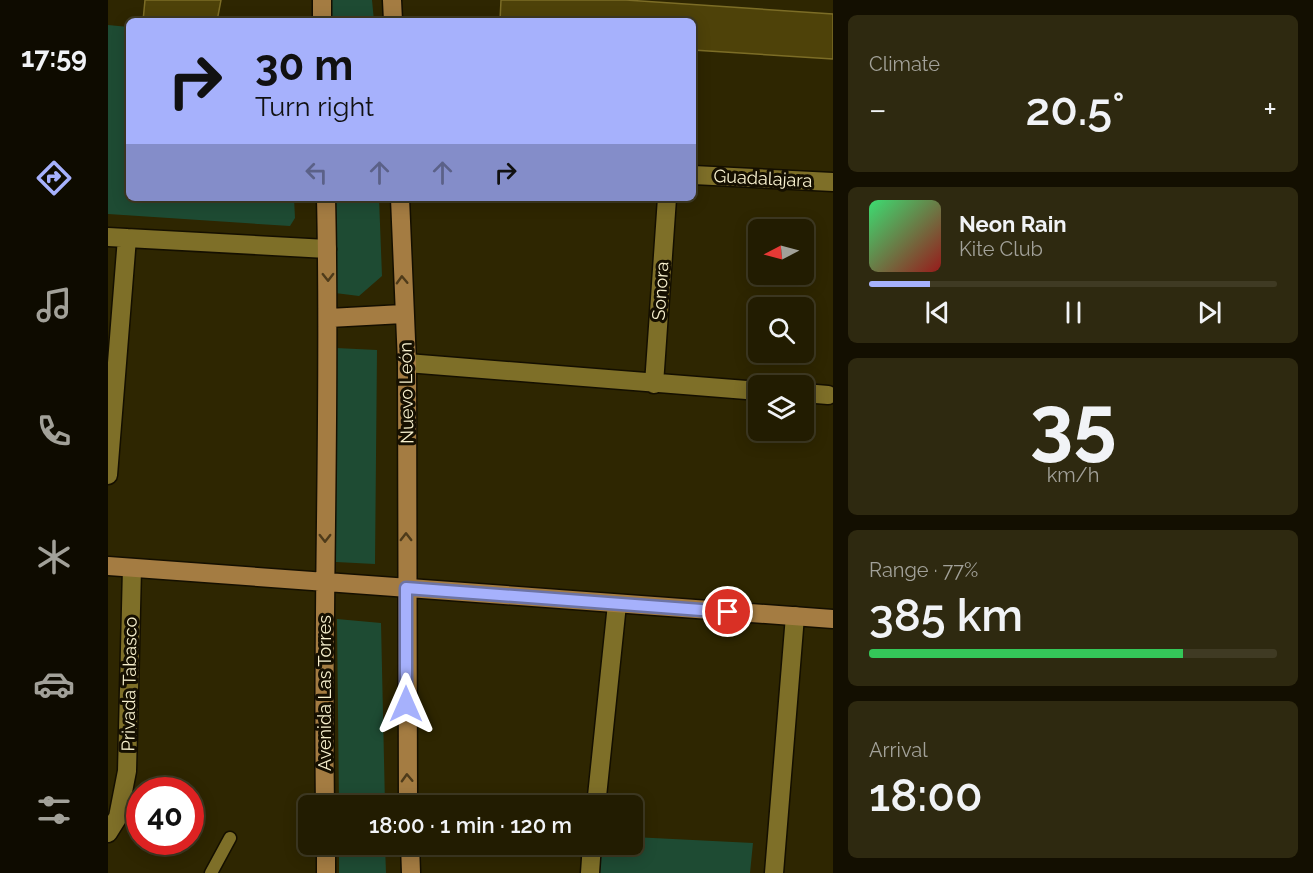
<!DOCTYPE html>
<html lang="en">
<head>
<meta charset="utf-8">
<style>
	:root { --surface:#221c01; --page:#2e2910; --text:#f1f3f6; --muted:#a2a199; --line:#3f3a23; --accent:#a6b1fc }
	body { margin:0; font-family:Raleway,sans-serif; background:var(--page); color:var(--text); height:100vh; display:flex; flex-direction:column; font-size:22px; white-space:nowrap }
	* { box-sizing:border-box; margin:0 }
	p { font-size:20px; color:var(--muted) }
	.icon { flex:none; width:33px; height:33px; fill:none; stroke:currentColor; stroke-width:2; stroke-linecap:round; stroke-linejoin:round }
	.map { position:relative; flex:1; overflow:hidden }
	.details { display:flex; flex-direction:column; gap:15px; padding:15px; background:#130f01; width:480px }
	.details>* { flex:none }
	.hud { position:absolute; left:18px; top:18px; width:570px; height:183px; border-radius:9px; box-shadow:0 3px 15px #0003,0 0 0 2px var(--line); background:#a6b1fc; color:#111; overflow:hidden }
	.needle { width:39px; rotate:264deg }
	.controls { position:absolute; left:640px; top:219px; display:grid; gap:12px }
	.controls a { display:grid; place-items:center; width:66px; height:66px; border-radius:9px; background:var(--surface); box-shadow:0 3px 15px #0003,0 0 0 2px var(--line); font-size:30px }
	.speed { position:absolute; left:18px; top:777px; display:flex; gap:12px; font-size:30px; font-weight:700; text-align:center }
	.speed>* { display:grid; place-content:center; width:78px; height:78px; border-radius:50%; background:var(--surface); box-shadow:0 3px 15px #0003,0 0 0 2px var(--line); line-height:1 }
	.speed .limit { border:9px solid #d22; background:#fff; color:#111 }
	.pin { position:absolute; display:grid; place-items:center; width:51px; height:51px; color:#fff; margin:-26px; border:3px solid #fff; border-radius:50%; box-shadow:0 2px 6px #0007 }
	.me { position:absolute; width:66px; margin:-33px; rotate:0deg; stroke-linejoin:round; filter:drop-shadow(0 0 4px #0008) }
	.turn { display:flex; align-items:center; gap:21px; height:126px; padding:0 30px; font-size:27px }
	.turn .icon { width:78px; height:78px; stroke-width:2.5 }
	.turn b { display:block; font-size:42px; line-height:51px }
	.lanes { display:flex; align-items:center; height:57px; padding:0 30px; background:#0003; justify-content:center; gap:30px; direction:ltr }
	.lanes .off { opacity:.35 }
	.big { font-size:45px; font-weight:600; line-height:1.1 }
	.details .widget { flex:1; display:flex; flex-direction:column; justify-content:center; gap:9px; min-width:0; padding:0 21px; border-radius:9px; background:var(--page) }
	.details .dial { align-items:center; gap:0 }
	.dial b { font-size:78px; line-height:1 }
	.song { display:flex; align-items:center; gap:18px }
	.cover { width:72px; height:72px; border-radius:9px; background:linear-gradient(135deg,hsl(140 70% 55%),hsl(0 70% 35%)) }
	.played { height:6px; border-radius:3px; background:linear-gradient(90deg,var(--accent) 15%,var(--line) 15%) }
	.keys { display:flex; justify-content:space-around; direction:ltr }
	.heat { display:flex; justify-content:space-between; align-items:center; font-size:33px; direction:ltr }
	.charge { height:9px; border-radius:4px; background:linear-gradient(90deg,#34c759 77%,var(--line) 0) }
	.trip { position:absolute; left:190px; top:795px; width:345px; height:60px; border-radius:9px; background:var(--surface); box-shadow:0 3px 15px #0003,0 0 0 2px var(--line); font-weight:600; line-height:60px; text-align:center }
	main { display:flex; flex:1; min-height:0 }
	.tabs { display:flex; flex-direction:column; width:108px; justify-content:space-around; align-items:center; background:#0e0b00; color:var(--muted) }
	.tabs .icon { width:42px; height:42px }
	.tabs .on { color:var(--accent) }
	.tabs b { font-size:27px; color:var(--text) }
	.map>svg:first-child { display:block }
	.green { fill:#1e4b33 }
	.building { fill:#4e4209; stroke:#7c6d26; stroke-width:1.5 }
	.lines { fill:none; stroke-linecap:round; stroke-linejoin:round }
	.lane-casing { stroke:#140f00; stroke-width:15 }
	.street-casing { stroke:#140f00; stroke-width:21 }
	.secondary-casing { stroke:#140f00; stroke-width:21 }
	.lane { stroke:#7e6f28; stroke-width:12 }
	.street { stroke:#7e6f28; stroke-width:18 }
	.secondary { stroke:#a47c42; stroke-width:18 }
	.oneway { stroke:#4e3b1a }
	.route-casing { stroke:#6c73a4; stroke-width:15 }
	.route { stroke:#a6b1fc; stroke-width:10 }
	.labels { text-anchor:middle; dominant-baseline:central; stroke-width:6; stroke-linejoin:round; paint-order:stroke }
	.street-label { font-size:18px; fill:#f8f1ce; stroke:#150f00 }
</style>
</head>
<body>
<main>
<nav class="tabs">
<b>17:59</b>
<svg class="icon on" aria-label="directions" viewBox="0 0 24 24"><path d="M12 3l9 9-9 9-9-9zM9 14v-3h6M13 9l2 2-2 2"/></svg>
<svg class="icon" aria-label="music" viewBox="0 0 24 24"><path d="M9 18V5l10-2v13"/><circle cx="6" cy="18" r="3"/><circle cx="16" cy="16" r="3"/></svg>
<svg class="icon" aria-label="phone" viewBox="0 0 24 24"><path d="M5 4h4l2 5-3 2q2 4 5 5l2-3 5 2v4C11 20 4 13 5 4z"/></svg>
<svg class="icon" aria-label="climate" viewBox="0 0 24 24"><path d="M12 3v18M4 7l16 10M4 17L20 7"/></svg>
<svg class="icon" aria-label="car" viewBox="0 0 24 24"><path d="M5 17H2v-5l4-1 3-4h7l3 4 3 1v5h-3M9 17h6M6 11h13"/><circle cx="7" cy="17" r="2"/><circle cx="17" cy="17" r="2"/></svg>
<svg class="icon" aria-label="filters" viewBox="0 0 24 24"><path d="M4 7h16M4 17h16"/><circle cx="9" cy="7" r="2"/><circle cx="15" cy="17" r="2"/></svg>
</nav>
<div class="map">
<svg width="725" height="873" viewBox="0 0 725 873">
	<rect width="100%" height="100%" fill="#2e2601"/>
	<path class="green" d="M219 0H264L266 21H219Z
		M0 25 21 27V198H186L187 218 182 226 0 214Z
		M224 198H271L274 276 251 296 227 293Z
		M228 348 269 350 267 564 228 562Z
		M229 619 273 623 277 805H231Z
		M525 837 645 843 642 873H484L487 845 525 844Z
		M231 845H277L278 873H231Z"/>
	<path class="building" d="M37 0H113L109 21H35Z
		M393 0H518L725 14V59L585 50V21H392Z"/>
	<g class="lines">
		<g class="lane-casing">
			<path id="lane" d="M103 873 122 838"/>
		</g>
		<g class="street-casing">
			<path id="street" d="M585 175 725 182
				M0 237 219 249
				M299 363 651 391
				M546 384 559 198
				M696 393 720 395
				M0 475 19 238
				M488 806 509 604
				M0 833 10 817 19 771 24 568
				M482 873 484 844
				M666 873 687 616"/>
		</g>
		<g class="secondary-casing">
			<path id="secondary" d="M214 0V21
				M284 0 285 21
				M292 198 299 363 300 806
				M221 318 295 314
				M0 566 725 619
				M217 806C214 603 223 400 218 198
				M218 844V873
				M302 844 303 873"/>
		</g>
		<use href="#lane" class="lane"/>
		<use href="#street" class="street"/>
		<use href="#secondary" class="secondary"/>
	</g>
	<defs><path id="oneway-chevron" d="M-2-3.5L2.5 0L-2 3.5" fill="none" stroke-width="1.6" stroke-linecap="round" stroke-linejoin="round" transform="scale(1.5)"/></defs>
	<g class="oneway">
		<use href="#oneway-chevron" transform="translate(220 277) rotate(89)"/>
		<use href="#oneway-chevron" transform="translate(294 280) rotate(-92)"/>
		<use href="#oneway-chevron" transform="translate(298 537) rotate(-90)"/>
		<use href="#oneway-chevron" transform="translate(217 538) rotate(90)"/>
		<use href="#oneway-chevron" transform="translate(299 778) rotate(-92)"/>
	</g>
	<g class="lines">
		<g class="route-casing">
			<path id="route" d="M298 704V588L620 612"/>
		</g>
		<use href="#route" class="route"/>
	</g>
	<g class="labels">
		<g class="street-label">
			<text transform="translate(655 178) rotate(3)">Guadalajara</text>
			<text transform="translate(552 291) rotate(-86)">Sonora</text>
			<text transform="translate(298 393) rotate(-91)">Nuevo León</text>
			<text transform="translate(21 684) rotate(-89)">Privada Tabasco</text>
			<text transform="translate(216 693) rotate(-90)">Avenida Las Torres</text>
		</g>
	</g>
</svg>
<div class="controls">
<a><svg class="needle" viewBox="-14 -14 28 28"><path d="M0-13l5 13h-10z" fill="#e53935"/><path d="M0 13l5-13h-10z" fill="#a2a199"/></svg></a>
<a><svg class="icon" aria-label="search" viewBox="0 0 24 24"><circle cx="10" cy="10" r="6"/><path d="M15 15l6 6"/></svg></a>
<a><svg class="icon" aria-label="layers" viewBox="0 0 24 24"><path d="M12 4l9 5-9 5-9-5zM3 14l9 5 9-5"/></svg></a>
</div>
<div class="speed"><div class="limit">40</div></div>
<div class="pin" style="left:620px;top:612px;background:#d93025"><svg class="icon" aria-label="arrive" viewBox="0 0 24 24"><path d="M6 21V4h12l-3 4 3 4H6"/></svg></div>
<svg class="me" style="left:298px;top:704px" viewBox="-20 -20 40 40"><path d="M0-17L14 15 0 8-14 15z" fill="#a6b1fc" stroke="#fff" stroke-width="4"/></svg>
<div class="trip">18:00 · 1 min · 120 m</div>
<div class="hud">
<div class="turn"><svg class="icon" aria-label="right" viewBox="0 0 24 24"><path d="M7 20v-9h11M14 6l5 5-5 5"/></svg><div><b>30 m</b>Turn right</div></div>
<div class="lanes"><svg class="icon off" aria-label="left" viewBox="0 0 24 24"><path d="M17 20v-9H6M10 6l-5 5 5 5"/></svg><svg class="icon off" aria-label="ahead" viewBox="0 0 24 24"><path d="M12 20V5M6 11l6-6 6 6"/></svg><svg class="icon off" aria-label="ahead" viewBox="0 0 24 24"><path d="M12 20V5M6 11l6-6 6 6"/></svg><svg class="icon" aria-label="right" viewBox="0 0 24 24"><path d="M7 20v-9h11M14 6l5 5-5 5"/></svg></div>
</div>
</div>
<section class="details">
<div class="widget"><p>Climate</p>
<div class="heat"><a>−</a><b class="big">20.5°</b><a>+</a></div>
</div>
<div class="widget">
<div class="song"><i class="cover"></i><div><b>Neon Rain</b><p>Kite Club</p></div></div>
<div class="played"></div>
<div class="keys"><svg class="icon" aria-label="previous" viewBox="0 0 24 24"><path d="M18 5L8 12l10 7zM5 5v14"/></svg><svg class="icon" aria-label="pause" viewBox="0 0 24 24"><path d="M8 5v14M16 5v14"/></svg><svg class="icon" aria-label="next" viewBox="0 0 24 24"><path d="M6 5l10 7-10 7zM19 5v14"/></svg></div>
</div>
<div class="widget dial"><b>35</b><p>km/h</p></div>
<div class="widget"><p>Range · 77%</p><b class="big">385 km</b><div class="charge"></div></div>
<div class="widget"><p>Arrival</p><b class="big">18:00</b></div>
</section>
</main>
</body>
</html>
